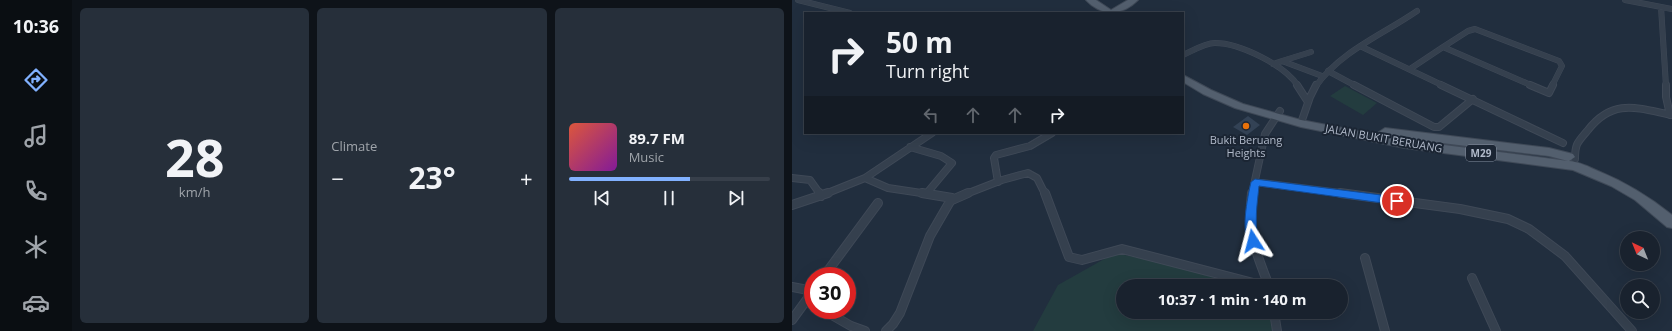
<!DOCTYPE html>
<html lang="en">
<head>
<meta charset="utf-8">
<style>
	:root { --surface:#19222e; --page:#262f3a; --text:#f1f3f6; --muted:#9fa4aa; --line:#373f4a; --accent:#81b1ff }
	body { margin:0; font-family:"Open Sans",sans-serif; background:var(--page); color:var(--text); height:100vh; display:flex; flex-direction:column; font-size:15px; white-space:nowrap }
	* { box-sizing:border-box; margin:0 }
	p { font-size:13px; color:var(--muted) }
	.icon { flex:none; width:22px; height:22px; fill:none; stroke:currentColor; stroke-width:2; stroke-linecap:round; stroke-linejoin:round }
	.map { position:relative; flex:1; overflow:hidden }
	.drawer { display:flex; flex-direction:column; gap:8px; padding:8px; background:#0e1319; width:720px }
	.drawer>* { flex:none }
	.top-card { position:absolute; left:12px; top:12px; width:380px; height:122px; border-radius:0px; box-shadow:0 4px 16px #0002,0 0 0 1px var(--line); background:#19222e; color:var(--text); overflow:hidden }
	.needle { width:26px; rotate:317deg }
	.fabs { position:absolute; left:828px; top:231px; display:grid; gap:8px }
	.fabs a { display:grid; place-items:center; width:40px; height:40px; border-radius:50%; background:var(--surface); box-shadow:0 4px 16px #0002,0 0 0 1px var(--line); font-size:20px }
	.speed { position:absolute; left:12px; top:267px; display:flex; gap:8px; font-size:20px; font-weight:700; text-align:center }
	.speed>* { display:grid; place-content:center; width:52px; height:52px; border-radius:50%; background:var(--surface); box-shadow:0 4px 16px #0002,0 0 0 1px var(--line); line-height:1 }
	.speed .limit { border:6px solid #d22; background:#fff; color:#111 }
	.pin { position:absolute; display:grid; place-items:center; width:34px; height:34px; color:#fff; margin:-17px; border:2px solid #fff; border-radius:50%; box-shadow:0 1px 4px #0007 }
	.me { position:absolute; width:44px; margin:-22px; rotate:351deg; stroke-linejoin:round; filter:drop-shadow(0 0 3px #0008) }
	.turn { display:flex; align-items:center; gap:14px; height:84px; padding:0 16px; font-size:18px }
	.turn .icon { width:52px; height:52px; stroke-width:2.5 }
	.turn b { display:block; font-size:28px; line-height:34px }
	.lanes { display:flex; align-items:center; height:38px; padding:0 16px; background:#0003; justify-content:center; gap:20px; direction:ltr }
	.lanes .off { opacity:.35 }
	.big { font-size:30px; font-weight:700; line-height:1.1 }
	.drawer .card { flex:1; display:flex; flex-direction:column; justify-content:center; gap:6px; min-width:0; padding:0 14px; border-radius:6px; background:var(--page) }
	.drawer .dial { align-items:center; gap:0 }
	.dial b { font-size:52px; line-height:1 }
	.song { display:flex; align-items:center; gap:12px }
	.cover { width:48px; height:48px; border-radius:6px; background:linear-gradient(135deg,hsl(10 70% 55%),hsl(290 70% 35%)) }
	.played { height:4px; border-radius:2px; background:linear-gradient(90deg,var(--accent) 60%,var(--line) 60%) }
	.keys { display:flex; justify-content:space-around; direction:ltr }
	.heat { display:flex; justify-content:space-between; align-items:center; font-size:22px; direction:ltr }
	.drawer .tiles { flex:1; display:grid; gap:8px; grid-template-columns:repeat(3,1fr) }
	.trip { position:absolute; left:324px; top:279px; width:232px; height:40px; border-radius:20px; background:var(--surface); box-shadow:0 4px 16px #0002,0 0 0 1px var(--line); font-weight:700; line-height:40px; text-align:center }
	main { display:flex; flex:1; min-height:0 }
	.tabs { display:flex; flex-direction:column; width:72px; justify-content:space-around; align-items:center; background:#0a0e12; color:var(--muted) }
	.tabs .icon { width:28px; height:28px }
	.tabs .selected { color:var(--accent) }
	.tabs b { font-size:18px; color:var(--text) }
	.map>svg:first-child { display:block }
	.green { fill:#233c3f }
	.building { fill:#334255 }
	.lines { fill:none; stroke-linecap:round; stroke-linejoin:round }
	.street-far2-casing { stroke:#3f4957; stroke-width:6 }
	.street-far1-casing { stroke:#3f4957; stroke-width:8 }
	.street-casing { stroke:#3f4957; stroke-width:10 }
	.primary-casing { stroke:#3f4957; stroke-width:2 }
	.street-far2 { stroke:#35404e; stroke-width:5 }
	.street-far1 { stroke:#35404e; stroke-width:6 }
	.street { stroke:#35404e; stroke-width:8 }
	.primary { fill:#535f6e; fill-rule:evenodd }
	.route { fill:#1a73e8; stroke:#114b97 }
	.food-dot { fill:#e8710a; stroke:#1b2533; stroke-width:1.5 }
	.labels { text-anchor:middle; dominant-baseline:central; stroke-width:4; stroke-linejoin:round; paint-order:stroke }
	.shield { fill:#1b2533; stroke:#848d9d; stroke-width:1 }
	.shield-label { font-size:10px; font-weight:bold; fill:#b1baca }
	.street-label { font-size:11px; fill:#b1baca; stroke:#1b2533 }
	.poi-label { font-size:11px; fill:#b1baca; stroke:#1b2533 }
</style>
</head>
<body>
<main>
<nav class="tabs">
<b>10:36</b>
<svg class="icon selected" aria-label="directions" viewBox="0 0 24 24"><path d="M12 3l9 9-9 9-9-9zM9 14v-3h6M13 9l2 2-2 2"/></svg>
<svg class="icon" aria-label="music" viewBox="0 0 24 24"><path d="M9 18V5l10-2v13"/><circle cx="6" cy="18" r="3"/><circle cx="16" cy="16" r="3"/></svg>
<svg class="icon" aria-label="phone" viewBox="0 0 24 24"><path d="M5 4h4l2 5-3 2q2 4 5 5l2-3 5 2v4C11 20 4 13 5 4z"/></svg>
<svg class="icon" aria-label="climate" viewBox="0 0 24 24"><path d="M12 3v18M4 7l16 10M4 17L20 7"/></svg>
<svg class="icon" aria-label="car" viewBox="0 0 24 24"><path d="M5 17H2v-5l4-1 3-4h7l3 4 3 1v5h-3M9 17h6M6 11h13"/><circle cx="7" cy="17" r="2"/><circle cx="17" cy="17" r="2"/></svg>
</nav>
<section class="drawer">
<div class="tiles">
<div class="card dial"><b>28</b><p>km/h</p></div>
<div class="card"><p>Climate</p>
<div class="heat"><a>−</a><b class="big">23°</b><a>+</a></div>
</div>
<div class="card">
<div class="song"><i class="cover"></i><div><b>89.7 FM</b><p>Music</p></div></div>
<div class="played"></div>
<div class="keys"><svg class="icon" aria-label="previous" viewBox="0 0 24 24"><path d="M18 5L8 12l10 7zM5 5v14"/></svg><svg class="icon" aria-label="pause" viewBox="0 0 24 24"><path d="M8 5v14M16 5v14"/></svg><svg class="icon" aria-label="next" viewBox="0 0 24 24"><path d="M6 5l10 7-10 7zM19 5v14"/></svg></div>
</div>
</div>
</section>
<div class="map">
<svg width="880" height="331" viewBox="0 0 880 331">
	<rect width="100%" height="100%" fill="#212e3e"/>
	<path class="green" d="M553 86 585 103 571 115 538 96Z
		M327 254 363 261 454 286H331V312H477L483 327 482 331H241L266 285 314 258Z"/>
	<path class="building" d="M456 116 468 125 455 135 441 127Z"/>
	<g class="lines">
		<g class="street-far2-casing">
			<path id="street-far2" d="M6 0 58 13
				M833 0 880 9
				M869 7 874 86
				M568 46 652 86
				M651 47 741 86
				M651 47 676 31 683 29 767 61 770 66 760 86
				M391 55C400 51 413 43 423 43 447 43 493 65 506 86
				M490 61 519 52
				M481 64 490 61 530 76
				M618 69 651 47
				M536 71 564 86
				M524 86C549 51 590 35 625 11"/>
		</g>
		<g class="street-far1-casing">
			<path id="street-far1" d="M505 85 516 102
				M562 85 642 127H647L681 99
				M649 85 771 143
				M738 85 757 93 761 85
				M874 85V97L878 115
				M509 123 518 97 524 85
				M118 147 149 156 160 163 135 193
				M783 159C783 143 786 142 796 130 821 98 845 108 880 115
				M0 178 18 180 28 194
				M73 178 140 133
				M206 182 202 158 204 155 238 146 260 133
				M463 182 556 194
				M33 194 73 178 96 188 136 194
				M174 194 210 180 236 173 245 178 253 194
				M460 194 473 134 488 111"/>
		</g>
		<g class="street-casing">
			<path id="street" d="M27 193 29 196
				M253 193 277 257 290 260 330 249 473 286
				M460 193C455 233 463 250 477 286
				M548 193 668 209 716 219 737 229 773 256 840 331
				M160 200 176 193
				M0 205 36 193
				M573 258 593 331
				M32 276 86 203
				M680 278 704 331
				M0 287 21 291
				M31 310 59 326 73 331
				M482 312 485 331
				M0 320 21 291
				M94 331 101 324 108 313 138 236 160 198 130 193"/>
		</g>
		<g class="primary-casing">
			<path id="primary" d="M294 0H304L319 10 336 0H346C330 16 310 17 294 0Z
				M391 75 419 90 451 104 509 120 613 140 776 161 757 156 593 136 587 132 593 128 757 148 781 154 783 157 777 161C788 162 797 167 806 171 835 183 856 196 880 215V228L875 227 843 200 819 186 781 170 613 148 509 127 443 108 411 94 391 82Z"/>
		</g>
		<use href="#street-far2" class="street-far2"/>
		<use href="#street-far1" class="street-far1"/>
		<use href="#street" class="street"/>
		<use href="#primary" class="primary"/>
	</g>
	<path class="route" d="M463 179 605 197 610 201 605 205 467 186C465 206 462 222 467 241L461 246C446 241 456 195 459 182Z"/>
	<circle class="food-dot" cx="454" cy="126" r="4"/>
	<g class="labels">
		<rect class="shield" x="674" y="145" width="30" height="16" rx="3"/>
		<g class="shield-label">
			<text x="689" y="153">M29</text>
		</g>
		<g class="street-label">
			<text transform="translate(592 138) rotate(10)">JALAN BUKIT BERUANG</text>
		</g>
		<g class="poi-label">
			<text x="454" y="139">Bukit Beruang<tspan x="454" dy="13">Heights</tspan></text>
		</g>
	</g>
</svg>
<div class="fabs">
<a><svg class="needle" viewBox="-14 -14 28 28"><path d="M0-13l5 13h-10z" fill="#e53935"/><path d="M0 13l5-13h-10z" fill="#9fa4aa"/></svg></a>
<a><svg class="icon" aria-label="search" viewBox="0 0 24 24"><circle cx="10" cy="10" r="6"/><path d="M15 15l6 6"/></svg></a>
</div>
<div class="speed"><div class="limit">30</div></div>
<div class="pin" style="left:605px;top:201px;background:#d93025"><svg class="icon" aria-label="arrive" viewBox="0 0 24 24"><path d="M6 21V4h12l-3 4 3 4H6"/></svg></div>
<svg class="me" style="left:461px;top:241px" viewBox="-20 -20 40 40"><path d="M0-17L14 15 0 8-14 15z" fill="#1a73e8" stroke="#fff" stroke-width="4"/></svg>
<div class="trip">10:37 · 1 min · 140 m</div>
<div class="top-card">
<div class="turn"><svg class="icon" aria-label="right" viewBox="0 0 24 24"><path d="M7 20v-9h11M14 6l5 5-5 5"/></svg><div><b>50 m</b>Turn right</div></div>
<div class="lanes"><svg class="icon off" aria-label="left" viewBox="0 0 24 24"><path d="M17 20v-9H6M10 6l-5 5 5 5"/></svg><svg class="icon off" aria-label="ahead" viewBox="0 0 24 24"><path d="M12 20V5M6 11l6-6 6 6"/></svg><svg class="icon off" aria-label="ahead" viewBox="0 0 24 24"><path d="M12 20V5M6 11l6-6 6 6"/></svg><svg class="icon" aria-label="right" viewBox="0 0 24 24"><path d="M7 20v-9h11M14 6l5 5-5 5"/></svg></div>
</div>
</div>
</main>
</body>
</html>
